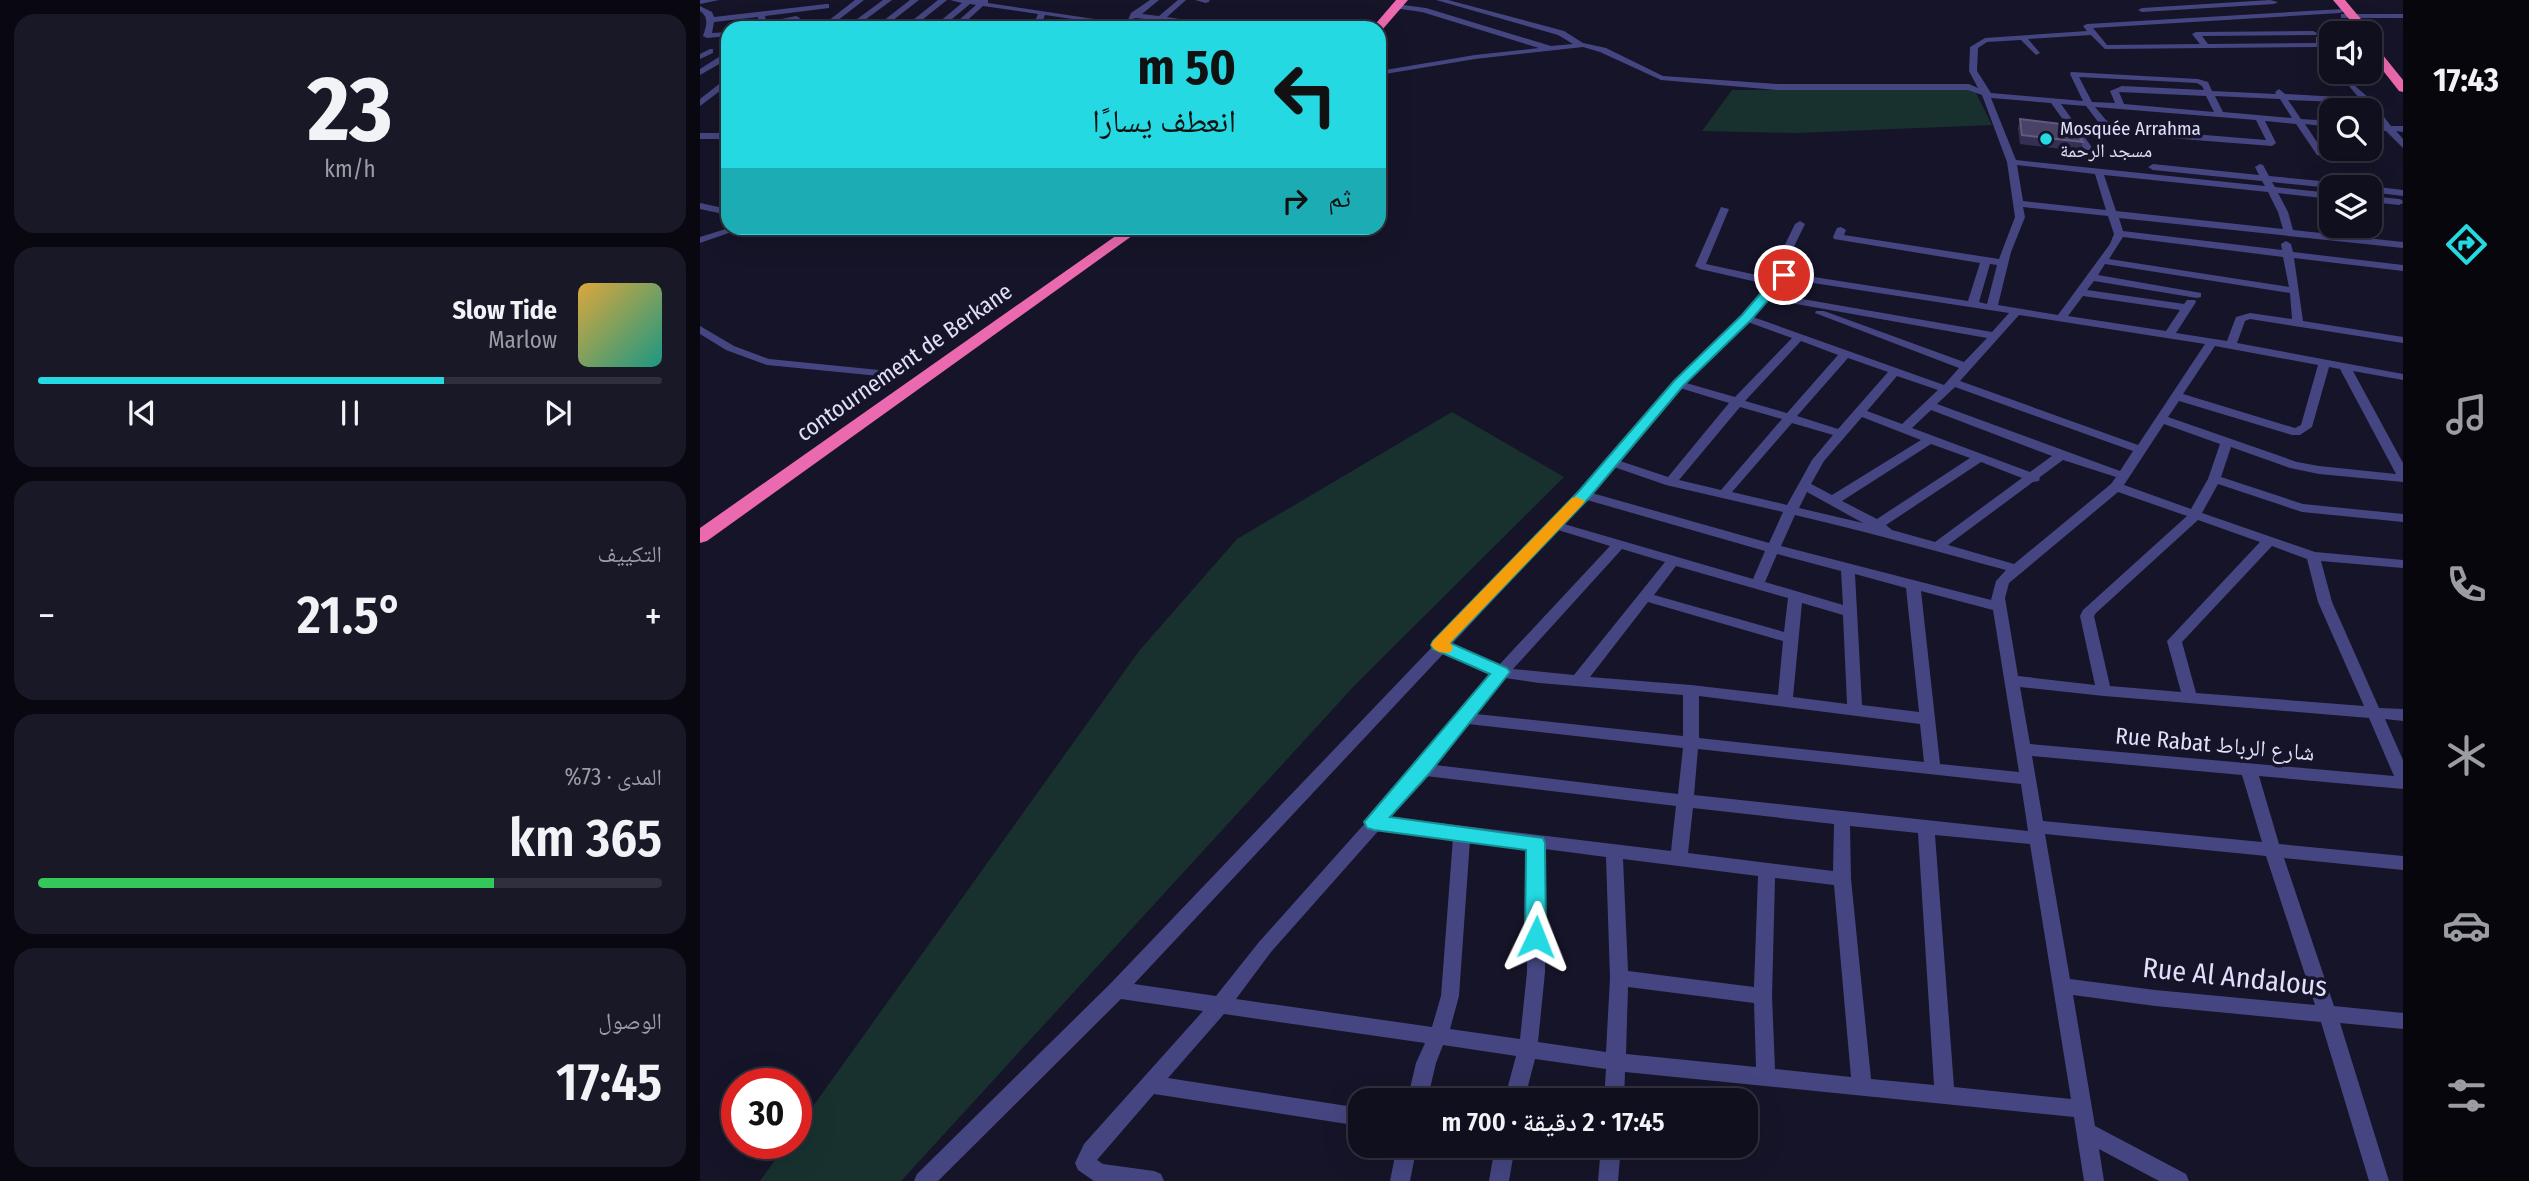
<!DOCTYPE html>
<html lang="ar">
<head>
<meta charset="utf-8">
<style>
	:root { --surface:#100f1e; --page:#191827; --text:#f1f3f6; --muted:#9c9ca4; --line:#302f3c; --accent:#24d9e2 }
	body { margin:0; font-family:"Fira Sans Condensed","Noto Naskh Arabic",sans-serif; background:var(--page); color:var(--text); direction:rtl; height:100vh; display:flex; flex-direction:column; font-size:26px; white-space:nowrap }
	* { box-sizing:border-box; margin:0 }
	p { font-size:23px; color:var(--muted) }
	.icon { flex:none; width:38px; height:38px; fill:none; stroke:currentColor; stroke-width:2; stroke-linecap:round; stroke-linejoin:round }
	.map { position:relative; flex:1; overflow:hidden; direction:ltr }
	.details { display:flex; flex-direction:column; gap:14px; padding:14px; background:#090810; width:700px }
	.details>* { flex:none }
	.hud { position:absolute; left:21px; top:21px; width:665px; height:214px; border-radius:21px; box-shadow:0 7px 28px #0002,0 0 0 2px var(--line); direction:rtl; background:#24d9e2; color:#111; overflow:hidden }
	.tools { position:absolute; left:1619px; top:21px; display:grid; gap:14px }
	.tools a { display:grid; place-items:center; width:63px; height:63px; border-radius:14px; background:var(--surface); box-shadow:0 7px 28px #0002,0 0 0 2px var(--line); font-size:35px }
	.speed { position:absolute; left:21px; top:1068px; display:flex; gap:14px; font-size:35px; font-weight:700; text-align:center }
	.speed>* { display:grid; place-content:center; width:91px; height:91px; border-radius:50%; background:var(--surface); box-shadow:0 7px 28px #0002,0 0 0 2px var(--line); line-height:1 }
	.speed .limit { border:10px solid #d22; background:#fff; color:#111 }
	.pin { position:absolute; display:grid; place-items:center; width:60px; height:60px; color:#fff; margin:-30px; border:4px solid #fff; border-radius:50%; box-shadow:0 2px 7px #0007 }
	.me { position:absolute; width:77px; margin:-38px; rotate:2deg; stroke-linejoin:round; filter:drop-shadow(0 0 5px #0008) }
	.turn { display:flex; align-items:center; gap:24px; height:147px; padding:0 35px; font-size:32px }
	.turn .icon { width:91px; height:91px; stroke-width:2.5 }
	.turn b { display:block; font-size:49px; line-height:60px }
	.then { display:flex; align-items:center; height:66px; padding:0 35px; background:#0003; gap:14px; font-size:26px }
	.big { font-size:52px; font-weight:600; line-height:1.1 }
	.details .card { flex:1; display:flex; flex-direction:column; justify-content:center; gap:10px; min-width:0; padding:0 24px; border-radius:21px; background:var(--page) }
	.details .dial { align-items:center; gap:0 }
	.dial b { font-size:91px; line-height:1 }
	.song { display:flex; align-items:center; gap:21px }
	.cover { width:84px; height:84px; border-radius:10px; background:linear-gradient(135deg,hsl(40 70% 55%),hsl(170 70% 35%)) }
	.played { height:7px; border-radius:4px; background:linear-gradient(90deg,var(--accent) 65%,var(--line) 65%) }
	.keys { display:flex; justify-content:space-around; direction:ltr }
	.heat { display:flex; justify-content:space-between; align-items:center; font-size:38px; direction:ltr }
	.charge { height:10px; border-radius:5px; background:linear-gradient(90deg,#34c759 73%,var(--line) 0) }
	.trip { position:absolute; left:648px; top:1088px; width:410px; height:70px; border-radius:21px; background:var(--surface); box-shadow:0 7px 28px #0002,0 0 0 2px var(--line); font-weight:600; line-height:70px; text-align:center; direction:rtl }
	main { display:flex; flex:1; min-height:0 }
	.tabs { display:flex; flex-direction:column; width:126px; justify-content:space-around; align-items:center; background:#06060c; color:var(--muted) }
	.tabs .icon { width:49px; height:49px }
	.tabs .selected { color:var(--accent) }
	.tabs b { font-size:32px; color:var(--text) }
	.map>svg:first-child { display:block }
	.green { fill:#18312f }
	.lines { fill:none; stroke-linecap:round; stroke-linejoin:round }
	.minor { fill:#454681; fill-rule:evenodd }
	.highway { fill:#eb69ae; fill-rule:evenodd }
	.wall { fill:#352f54 }
	.building { fill:#474266; stroke:#605b7d; stroke-width:2 }
	.route { fill:#24d9e2; stroke:#178d93; stroke-width:2 }
	.slow { fill:#f59e0b }
	.poi-dot { fill:#24d9e2; stroke:#161428; stroke-width:2.5 }
	.labels { text-anchor:middle; dominant-baseline:central; stroke-width:7; stroke-linejoin:round; paint-order:stroke }
	.far-poi-label { font-size:19px; fill:#e1dffb; stroke:#161428; text-anchor:start }
	.street-label { font-size:23px; fill:#e1dffb; stroke:#161428 }
	.near-street-label { font-size:28px; fill:#e1dffb; stroke:#161428 }
</style>
</head>
<body>
<main>
<nav class="tabs">
<b>17:43</b>
<svg class="icon selected" aria-label="directions" viewBox="0 0 24 24"><path d="M12 3l9 9-9 9-9-9zM9 14v-3h6M13 9l2 2-2 2"/></svg>
<svg class="icon" aria-label="music" viewBox="0 0 24 24"><path d="M9 18V5l10-2v13"/><circle cx="6" cy="18" r="3"/><circle cx="16" cy="16" r="3"/></svg>
<svg class="icon" aria-label="phone" viewBox="0 0 24 24"><path d="M5 4h4l2 5-3 2q2 4 5 5l2-3 5 2v4C11 20 4 13 5 4z"/></svg>
<svg class="icon" aria-label="climate" viewBox="0 0 24 24"><path d="M12 3v18M4 7l16 10M4 17L20 7"/></svg>
<svg class="icon" aria-label="car" viewBox="0 0 24 24"><path d="M5 17H2v-5l4-1 3-4h7l3 4 3 1v5h-3M9 17h6M6 11h13"/><circle cx="7" cy="17" r="2"/><circle cx="17" cy="17" r="2"/></svg>
<svg class="icon" aria-label="filters" viewBox="0 0 24 24"><path d="M4 7h16M4 17h16"/><circle cx="9" cy="7" r="2"/><circle cx="15" cy="17" r="2"/></svg>
</nav>
<div class="map">
<svg width="1703" height="1181" viewBox="0 0 1703 1181">
	<rect width="100%" height="100%" fill="#161428"/>
	<path class="green" d="M1274 89 1292 125 1096 133 1002 131 1032 90Z
		M752 412 864 477 654 686 201 1181H60L87 1143H96V1130L439 651 537 539Z"/>
	<g class="lines">
		<path class="minor" d="M0 0H19L0 4Z
			M155 0H164L128 28H119Z
			M183 0H192L154 28H145Z
			M210 0H219L183 28H174Z
			M238 0H247L212 28H203Z
			M250 0H288V3L454 28H434L345 15 340 28H332L338 14 283 6 259 28H250L276 5 270 4 241 28H232L262 3Z
			M450 0H459L442 14 459 16 478 0H486L467 17 503 23 499 25 462 21 457 23 454 20 436 18 428 20 431 13Z
			M495 0H509L510 1 506 3Z
			M736 0H748L864 31 883 43 906 48 963 76 1077 84H1269L1278 88 1269 71 1270 47 1285 38 1387 31 1383 26 1387 24 1643 9 1644 11 1640 13 1393 28 1407 45 1500 44 1492 34 1496 32 1613 31 1617 33 1616 35 1502 36 1508 44 1616 43V37H1622L1624 44 1616 47 1405 49 1391 35 1328 39 1340 53 1336 55 1321 40 1287 42 1278 48 1277 71 1291 93 1383 101 1370 74 1371 72 1498 79 1508 82 1512 91 1576 94 1575 92 1579 89 1585 94 1659 98 1649 86 1653 84 1670 99 1691 126H1703V132L1696 131 1703 139V148L1686 131 1670 130V124L1681 125 1663 103 1588 100 1601 119 1631 121V127L1605 124 1623 151 1660 155 1657 149H1665L1671 158 1666 161 1629 159 1617 155 1596 124 1565 121 1576 143 1572 146 1417 134 1399 123 1386 106 1361 104 1391 146 1395 160 1390 163 1385 160 1382 146 1351 103 1291 98 1316 160 1565 186 1562 181 1453 170 1448 167 1453 164 1559 175 1555 167 1560 164 1563 165 1569 176 1652 184 1657 187 1631 188 1572 182 1575 187 1631 193V199L1578 193 1588 212 1593 230 1703 242V248L1419 218 1423 231 1582 250 1581 244 1586 241 1591 244 1593 252 1703 265V271L1594 258 1603 321 1703 337V343L1550 319 1545 321 1537 343 1703 374V380L1653 371 1703 463V482L1619 474 1590 468 1531 447 1521 477 1603 504 1703 514V522L1602 512 1518 484 1502 513 1615 552 1703 560V568L1621 561 1632 602 1679 708 1703 709V721L1685 719 1703 760V789L1559 776 1579 844 1703 856V870L1584 858 1634 1006 1703 1013V1029L1640 1023 1689 1181H1669L1621 1022 1455 1006 1373 995 1395 1126 1486 1174 1489 1181H1459L1399 1149 1404 1181H1384L1374 1117 925 1072 924 1101H904L906 1069 835 1059 824 1101H804L816 1056 743 1045 736 1063 727 1101H707L716 1063 725 1043 524 1014 468 1078 660 1108V1126L454 1094 397 1160 403 1164 454 1171 461 1174 464 1181H394L378 1170 375 1163 384 1144 503 1011 421 999 238 1181H214L217 1174 410 984 733 646 734 641 738 640 879 492 974 382 1042 316 1070 285 1000 269 995 266 1021 207 1029 209 1006 264 1075 279 1079 275 1075 265 1095 224 1100 221 1105 224 1085 265 1088 273 1268 301 1280 263 1134 239 1133 237 1137 228 1141 227 1146 230 1144 235 1299 259 1315 217 1307 162 1282 95 1268 90H1077L961 80 900 52 883 47 775 59 679 75V71L775 55 839 48 722 12 693 8 692 6 696 4 726 8 851 46 873 44 858 35ZM1379 77 1497 83 1502 86 1504 90 1422 86 1410 91 1415 103 1392 102ZM1419 92 1506 96 1514 112 1424 104ZM1515 96 1580 99 1592 118 1523 112ZM1395 107 1556 120 1566 140 1419 128 1406 120ZM1317 165 1395 174 1406 210 1323 201ZM1404 175 1568 192 1578 212 1583 229 1416 211ZM1323 207 1408 216 1414 234 1410 244 1358 315 1298 305 1311 252 1325 217ZM1423 237 1583 257 1589 287 1409 259ZM1290 264 1297 265 1287 304 1279 302ZM1405 264 1590 293 1592 319 1550 313 1536 317 1527 341 1476 333 1496 302 1495 300H1487L1484 304 1387 290 1394 281 1497 298 1501 297V293L1398 275ZM1087 279 1309 313 1292 332 1073 294ZM1383 296 1480 310 1466 331 1368 316ZM1068 299 1287 338 1264 362 1124 311H1116L1115 313 1259 368 1244 385 1053 317ZM1319 315 1505 344 1438 445 1260 381ZM1048 322 1092 338 1035 397 986 383ZM1101 341 1138 355 1087 413 1045 401ZM1515 346 1618 365 1601 425 1595 428 1483 394ZM1148 358 1188 372 1138 429 1097 416ZM1629 367 1640 369 1696 474 1619 466 1597 462 1468 417 1479 401 1592 435H1600L1612 427ZM1197 376 1238 390 1202 424 1167 411ZM1255 387 1433 451 1420 471 1237 404ZM980 388 1029 403 968 477 920 461ZM1040 407 1082 419 1021 490 979 480ZM1231 410 1352 456 1330 472 1212 428ZM1162 417 1221 440 1132 495 1111 484 1124 461ZM1092 423 1133 435 1112 460 1087 505 1032 492ZM1464 424 1520 444 1508 479 1491 509 1424 485ZM1231 444 1270 458 1177 519 1142 501ZM1363 460 1416 477 1411 484 1314 564 1248 545 1333 482 1339 481 1340 477ZM1281 462 1322 478 1235 542 1192 530 1186 525ZM914 467 966 485 1083 512 1069 543 892 493ZM1107 492 1163 523 1099 508ZM1418 492 1487 516 1383 610 1380 616 1395 685 1318 676 1305 598 1309 583ZM887 500 1065 551 1053 579 864 524ZM1095 515C1167 532 1236 551 1306 570L1296 581 1291 600 1081 546ZM1498 520 1560 542 1467 641 1481 692 1410 686 1394 616 1396 613ZM858 530 910 546 799 665 751 645ZM1572 546 1607 559 1618 602 1664 706 1496 693 1482 642ZM922 549 965 562 874 675 813 669ZM1077 554 1141 571 1143 605 1065 582ZM976 566 1088 598 1084 632 954 595ZM1155 574 1206 588 1219 712 1162 705ZM1221 591 1293 610 1319 772 1240 764ZM948 602 1083 641 1078 695 991 685 890 677ZM1102 603 1143 615 1147 704 1093 697ZM744 653 791 674 716 766 559 942 516 996 434 984ZM805 678 839 683 983 695V736L776 714ZM1320 687 1404 696 1669 718 1694 776 1330 744ZM999 696 1220 724 1224 762 999 738ZM768 724 983 748 978 794 735 765ZM998 749 1321 784 1328 831 994 795ZM1332 756 1542 775 1562 842 1343 821ZM726 776 976 806 971 851 690 817ZM993 808 1134 824 1133 871 988 853ZM1150 826 1218 833 1234 1085 1171 1079 1151 879ZM680 829 753 838 741 996 732 1027 536 999 571 952ZM1345 834 1566 856 1615 1005 1455 990 1370 979ZM1235 835 1330 844 1371 1099 1254 1087ZM770 840 828 847 827 972 820 1039 750 1029 759 996ZM845 849 906 857 910 978 906 1052 838 1042 845 972ZM923 859 1058 876 1054 987 928 971ZM1075 878 1134 885 1151 1077 1075 1069 1072 996ZM928 987 1054 1003 1056 1067 926 1054Z
			M1570 0 1578 2 1574 4 1442 12 1438 10 1442 8Z
			M126 4H129V8L65 16 67 28H59L58 17 14 22 12 33 28 32V36L7 38 3 36C6 26 10 18 0 11V6L12 12 14 17Z
			M1641 14H1703V18H1641Z
			M96 16 100 18 94 28H86L90 21 81 22 77 20Z
			M10 49H13V53L0 59V54Z
			M25 53H28V59L0 75V69Z
			M23 81H28V85L0 106V99Z
			M0 133H28V139H0Z
			M1670 186 1703 190V196L1670 192V187H1666Z
			M1670 196 1699 199 1702 200 1703 203 1699 205 1670 202Z
			M0 203 28 209V215L0 209Z
			M29 228H43L0 243V237Z
			M0 326 34 346 69 359 179 370 185 373 179 376 67 365 26 350 0 334Z
			M697 1146H717L710 1181H690Z
			M795 1146H815L809 1181H789Z
			M901 1146H921L918 1181H898Z"/>
		<path class="highway" d="M696 0H708L682 30 672 28Z
			M1633 0H1645L1671 31V35L1661 33Z
			M1670 43 1674 44 1703 80V92L1699 91 1670 54Z
			M427 228H443L7 541 0 543V528Z"/>
	</g>
	<path class="wall" d="M1320 119 1383 142 1380 151 1320 144 1318 128Z"/>
	<path class="building" d="M1320 119 1369 125 1383 142 1322 135Z"/>
	<path class="route" d="M1079 272 1090 275 1051 320 983 386 889 498 750 643 807 668 810 672 728 775 690 817 843 838 845 843 846 937 843 943 836 946 828 943 825 937 826 850 674 830 667 828 664 822 790 674 733 649 731 645 733 641 878 492 974 381 1042 315Z"/>
	<path class="slow" d="M877 497 885 501 882 505 750 643 753 647 751 652C743 654 735 652 731 645L733 641 872 498Z"/>
	<circle class="poi-dot" cx="1346" cy="139" r="7"/>
	<g class="labels">
		<g class="far-poi-label">
			<text x="1360" y="128">Mosquée Arrahma<tspan x="1360" dy="22">مسجد الرحمة</tspan></text>
		</g>
		<g class="street-label">
			<text transform="translate(204 362) rotate(-35)">contournement de Berkane</text>
			<text transform="translate(1515 744) rotate(5)">Rue Rabat شارع الرباط</text>
		</g>
		<g class="near-street-label">
			<text transform="translate(1535 977) rotate(6)">Rue Al Andalous</text>
		</g>
	</g>
</svg>
<div class="tools">
<a><svg class="icon" aria-label="sound" viewBox="0 0 24 24"><path d="M4 9h4l5-4v14l-5-4H4zM17 9q2 3 0 6"/></svg></a>
<a><svg class="icon" aria-label="search" viewBox="0 0 24 24"><circle cx="10" cy="10" r="6"/><path d="M15 15l6 6"/></svg></a>
<a><svg class="icon" aria-label="layers" viewBox="0 0 24 24"><path d="M12 4l9 5-9 5-9-5zM3 14l9 5 9-5"/></svg></a>
</div>
<div class="speed"><div class="limit">30</div></div>
<div class="pin" style="left:1084px;top:275px;background:#d93025"><svg class="icon" aria-label="arrive" viewBox="0 0 24 24"><path d="M6 21V4h12l-3 4 3 4H6"/></svg></div>
<svg class="me" style="left:836px;top:937px" viewBox="-20 -20 40 40"><path d="M0-17L14 15 0 8-14 15z" fill="#24d9e2" stroke="#fff" stroke-width="4"/></svg>
<div class="trip">17:45 · 2 دقيقة · 700 m</div>
<div class="hud">
<div class="turn"><svg class="icon" aria-label="left" viewBox="0 0 24 24"><path d="M17 20v-9H6M10 6l-5 5 5 5"/></svg><div><b>50 m</b>انعطف يسارًا</div></div>
<div class="then">ثم<svg class="icon" aria-label="right" viewBox="0 0 24 24"><path d="M7 20v-9h11M14 6l5 5-5 5"/></svg></div>
</div>
</div>
<section class="details">
<div class="card dial"><b>23</b><p>km/h</p></div>
<div class="card">
<div class="song"><i class="cover"></i><div><b>Slow Tide</b><p>Marlow</p></div></div>
<div class="played"></div>
<div class="keys"><svg class="icon" aria-label="previous" viewBox="0 0 24 24"><path d="M18 5L8 12l10 7zM5 5v14"/></svg><svg class="icon" aria-label="pause" viewBox="0 0 24 24"><path d="M8 5v14M16 5v14"/></svg><svg class="icon" aria-label="next" viewBox="0 0 24 24"><path d="M6 5l10 7-10 7zM19 5v14"/></svg></div>
</div>
<div class="card"><p>التكييف</p>
<div class="heat"><a>−</a><b class="big">21.5°</b><a>+</a></div>
</div>
<div class="card"><p>المدى · 73%</p><b class="big">365 km</b><div class="charge"></div></div>
<div class="card"><p>الوصول</p><b class="big">17:45</b></div>
</section>
</main>
</body>
</html>
